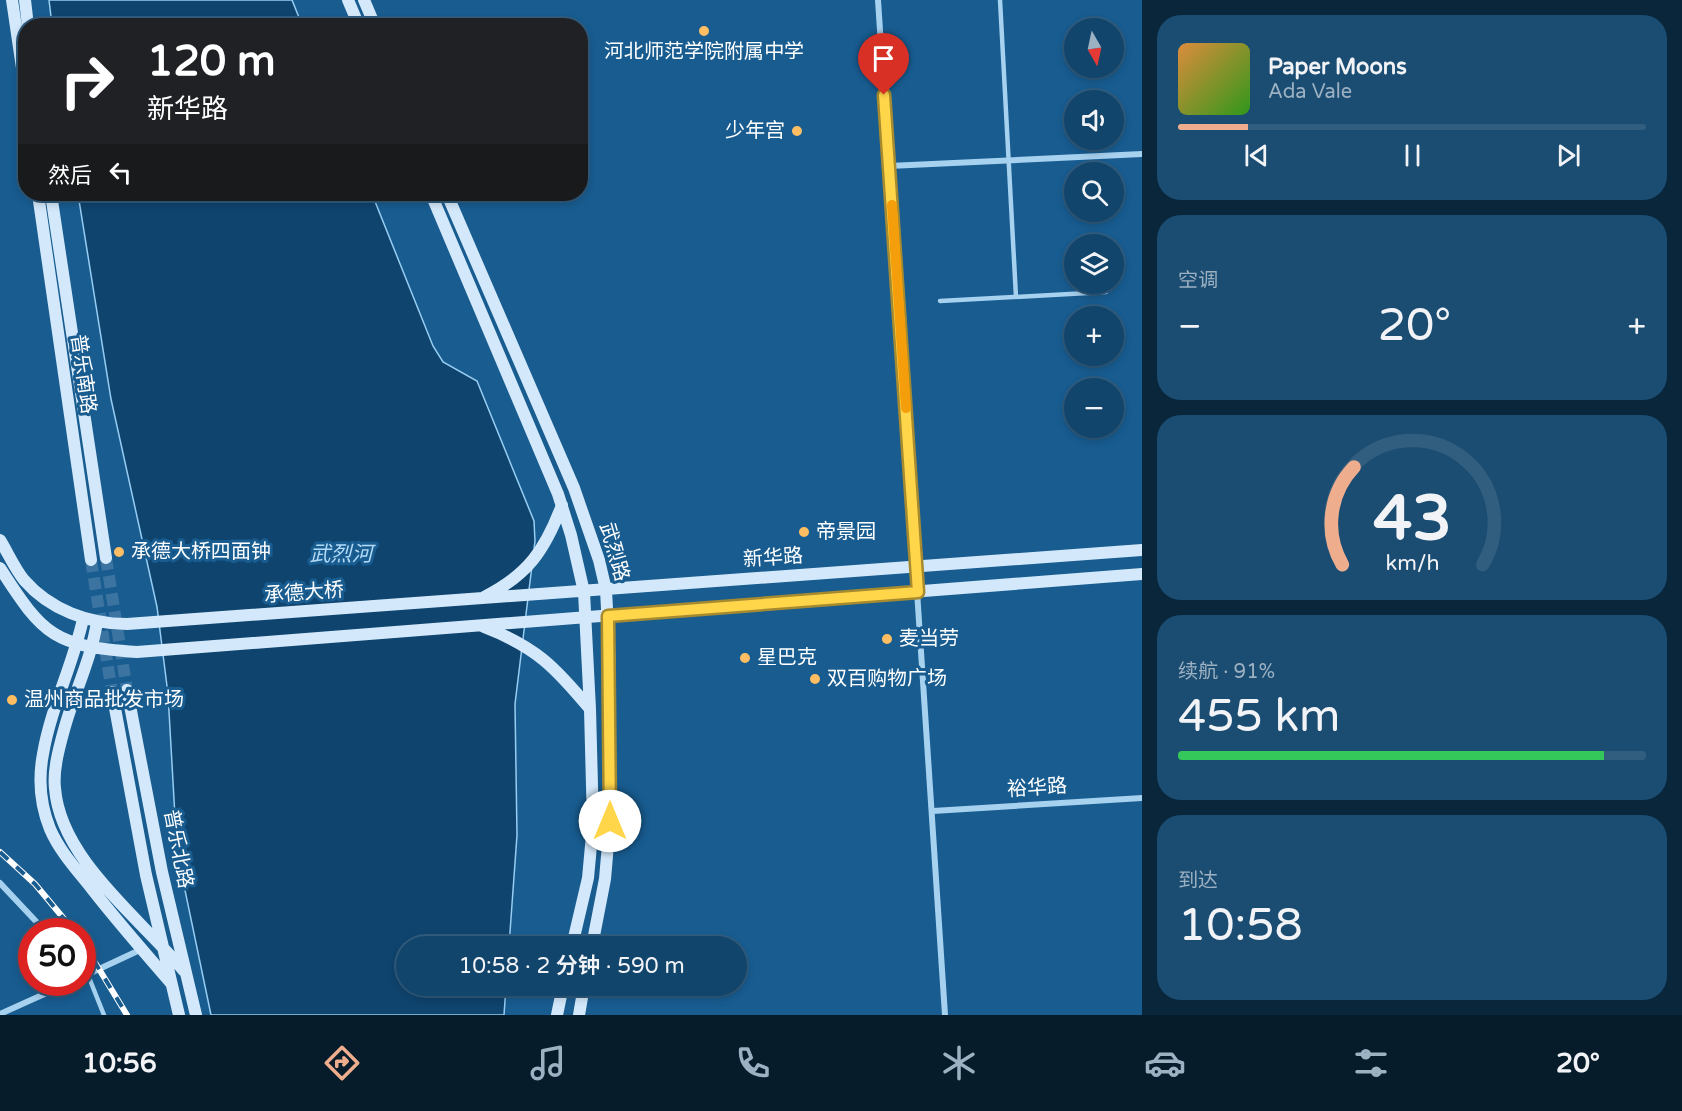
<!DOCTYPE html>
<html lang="zh">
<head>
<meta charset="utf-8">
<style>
	:root { --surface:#12456c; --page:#1b4c72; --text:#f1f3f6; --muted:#9cb1c2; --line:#315d7f; --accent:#eead8d }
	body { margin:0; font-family:"Varela Round","Noto Sans SC",sans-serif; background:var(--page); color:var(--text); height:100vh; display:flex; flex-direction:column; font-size:22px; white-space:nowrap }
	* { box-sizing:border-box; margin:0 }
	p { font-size:20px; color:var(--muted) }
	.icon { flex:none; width:33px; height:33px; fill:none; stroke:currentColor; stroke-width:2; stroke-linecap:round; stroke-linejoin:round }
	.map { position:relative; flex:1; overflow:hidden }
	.side { display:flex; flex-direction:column; gap:15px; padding:15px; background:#0a263b; width:540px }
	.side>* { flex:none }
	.hud { position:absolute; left:18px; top:18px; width:570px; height:183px; border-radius:24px; box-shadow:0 3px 9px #0003,0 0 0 2px var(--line); background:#202124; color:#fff; overflow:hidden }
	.needle { width:39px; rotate:171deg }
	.controls { position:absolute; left:1064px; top:18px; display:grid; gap:12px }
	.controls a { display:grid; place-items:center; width:60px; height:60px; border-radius:50%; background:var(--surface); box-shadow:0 3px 9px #0003,0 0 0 2px var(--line); font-size:30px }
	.speed { position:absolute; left:18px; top:918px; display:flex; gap:12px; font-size:30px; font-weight:700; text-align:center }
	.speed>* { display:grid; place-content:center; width:78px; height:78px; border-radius:50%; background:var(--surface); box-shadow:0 3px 9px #0003,0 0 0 2px var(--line); line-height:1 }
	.speed .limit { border:9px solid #d22; background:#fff; color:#111 }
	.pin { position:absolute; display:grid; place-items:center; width:51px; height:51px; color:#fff; margin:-62px -26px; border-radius:50% 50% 50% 0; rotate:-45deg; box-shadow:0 0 6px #0007 }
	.pin .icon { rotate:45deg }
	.me { position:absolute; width:66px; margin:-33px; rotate:0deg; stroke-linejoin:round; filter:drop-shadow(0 0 4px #0008) }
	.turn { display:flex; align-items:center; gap:21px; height:126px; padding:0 30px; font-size:27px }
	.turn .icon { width:78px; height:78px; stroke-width:2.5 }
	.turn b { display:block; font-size:42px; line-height:51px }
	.then { display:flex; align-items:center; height:57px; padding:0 30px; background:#0003; gap:12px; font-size:22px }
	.big { font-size:45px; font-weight:600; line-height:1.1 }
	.side .widget { flex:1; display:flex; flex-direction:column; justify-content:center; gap:9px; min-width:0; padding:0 21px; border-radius:24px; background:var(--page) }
	.side .dial { align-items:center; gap:0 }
	.dial svg { height:156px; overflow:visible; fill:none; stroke:var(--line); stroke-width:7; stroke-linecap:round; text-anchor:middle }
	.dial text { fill:var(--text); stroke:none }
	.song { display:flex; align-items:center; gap:18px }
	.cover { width:72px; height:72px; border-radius:9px; background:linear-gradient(135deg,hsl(30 70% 55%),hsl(110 70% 35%)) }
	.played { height:6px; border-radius:3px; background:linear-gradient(90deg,var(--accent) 15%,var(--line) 15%) }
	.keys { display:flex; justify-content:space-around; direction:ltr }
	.heat { display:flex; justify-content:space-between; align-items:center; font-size:33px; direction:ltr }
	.charge { height:9px; border-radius:4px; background:linear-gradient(90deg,#34c759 91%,var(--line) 0) }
	.trip { position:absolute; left:396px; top:936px; width:351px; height:60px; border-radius:30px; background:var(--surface); box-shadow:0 3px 9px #0003,0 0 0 2px var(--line); font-weight:600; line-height:60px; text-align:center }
	.tabs { display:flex; height:96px; justify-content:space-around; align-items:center; background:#071c2b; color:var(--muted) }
	.tabs .icon { width:42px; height:42px }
	.tabs .active { color:var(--accent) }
	.tabs b { font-size:27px; color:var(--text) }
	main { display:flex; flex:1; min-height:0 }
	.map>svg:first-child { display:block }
	.water { fill:#0f446e; stroke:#98cdf2; stroke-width:1.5 }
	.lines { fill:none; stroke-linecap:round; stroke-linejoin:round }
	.secondary-tunnel { stroke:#3b74a1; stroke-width:12; stroke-dasharray:12 6; stroke-linecap:butt }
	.service { stroke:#a6d1ef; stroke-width:4.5 }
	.minor { stroke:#a6d1ef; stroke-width:6 }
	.secondary { stroke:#d3e9fb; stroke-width:12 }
	.rail-casing { stroke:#fff; stroke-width:6 }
	.rail { stroke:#185c90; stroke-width:4; stroke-dasharray:11; stroke-linecap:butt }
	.route-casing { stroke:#a68a30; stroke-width:15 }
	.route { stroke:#ffd54a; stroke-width:10 }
	.slow { stroke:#f59e0b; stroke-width:10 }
	.poi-dot { fill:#ffbe64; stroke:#185c90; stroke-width:2 }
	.labels { text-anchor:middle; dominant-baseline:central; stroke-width:6; stroke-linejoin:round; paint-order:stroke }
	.poi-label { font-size:20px; fill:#fff; stroke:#185c90; text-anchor:start }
	.street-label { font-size:20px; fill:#fff; stroke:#185c90 }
	.water-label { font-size:21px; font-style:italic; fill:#b2daf6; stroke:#185c90 }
</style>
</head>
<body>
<main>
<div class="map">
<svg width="1142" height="1015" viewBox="0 0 1142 1015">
	<rect width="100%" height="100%" fill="#185c90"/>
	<path class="water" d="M49 0H292L302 25H52Z
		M78 194H372L433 346 443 362 477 381 534 521 535 541 515 704 517 835 509 946H406V986H506L504 1015H211L177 852 168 694 157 607 111 399Z"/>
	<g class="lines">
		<path class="secondary-tunnel" d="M106 558 127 690
			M91 560 112 692"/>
		<path class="service" d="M1000 0 1016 297
			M940 301 1106 292
			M88 975 104 1015"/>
		<path class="minor" d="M878 0 945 1015
			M889 166 1142 154
			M933 811 1142 798
			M0 883 46 932
			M82 977 142 949
			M0 1014 71 982"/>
		<path class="secondary" d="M12 0 26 95
			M25 0 28 26
			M348 0 359 26
			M364 0 375 26
			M38 194 91 560
			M51 194 106 558
			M431 194 558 494 571 535 584 592 590 709 593 824 588 878 572 946
			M447 194 574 488 599 560 606 590 610 666V821L605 879 592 946
			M0 540C8 553 15 569 24 580 50 610 89 624 127 624L1142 550
			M0 568C44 637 55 646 137 652L1142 574
			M484 597C528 575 545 550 562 505
			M83 619C73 665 51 707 43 754 38 780 40 804 50 829 60 852 77 870 92 889 117 921 144 952 171 983
			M97 622C91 660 74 693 64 730 59 748 53 770 55 788 60 859 141 919 184 971
			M484 627C536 647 555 667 590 709
			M127 690 162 872 196 1015
			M112 692 146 875 179 1015
			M557 1015 563 986
			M579 1015 584 986"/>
		<g class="rail-casing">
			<path id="rail" d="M0 852 35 884 75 932
				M82 941 127 1015"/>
		</g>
		<use href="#rail" class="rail"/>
	</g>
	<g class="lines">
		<g class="route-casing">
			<path id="route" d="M610 821 608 616 918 592 884 95"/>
		</g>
		<use href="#route" class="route"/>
		<path class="slow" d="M892 205 906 408"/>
	</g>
	<g class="poi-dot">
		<circle cx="704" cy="31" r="6"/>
		<circle cx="797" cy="131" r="6"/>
		<circle cx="804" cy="532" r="6"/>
		<circle cx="119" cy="552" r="6"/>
		<circle cx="887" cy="639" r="6"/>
		<circle cx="745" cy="658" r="6"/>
		<circle cx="815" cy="679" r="6"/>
		<circle cx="12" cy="700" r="6"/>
	</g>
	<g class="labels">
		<g class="poi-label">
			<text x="704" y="52" text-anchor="middle">河北师范学院附属中学</text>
			<text x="785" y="131" text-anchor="end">少年宫</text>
			<text x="816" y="532">帝景园</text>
			<text x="131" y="552">承德大桥四面钟</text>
			<text x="899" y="639">麦当劳</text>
			<text x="757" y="658">星巴克</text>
			<text x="827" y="679">双百购物广场</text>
			<text x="24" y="700">温州商品批发市场</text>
		</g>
		<g class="street-label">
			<text transform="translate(83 374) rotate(82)">普乐南路</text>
			<text transform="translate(614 552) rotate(74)">武烈路</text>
			<text transform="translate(773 558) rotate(-4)">新华路</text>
			<text transform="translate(304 593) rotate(-4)">承德大桥</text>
			<text transform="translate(1037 788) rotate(-4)">裕华路</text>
			<text transform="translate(178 849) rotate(79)">普乐北路</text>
		</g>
		<g class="water-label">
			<text x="341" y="554">武烈河</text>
		</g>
	</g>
</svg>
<div class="controls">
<a><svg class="needle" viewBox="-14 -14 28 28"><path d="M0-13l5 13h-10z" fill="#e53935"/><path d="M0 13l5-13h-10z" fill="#9cb1c2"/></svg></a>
<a><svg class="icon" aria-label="sound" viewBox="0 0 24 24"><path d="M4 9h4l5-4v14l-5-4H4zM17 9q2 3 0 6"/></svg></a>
<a><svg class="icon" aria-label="search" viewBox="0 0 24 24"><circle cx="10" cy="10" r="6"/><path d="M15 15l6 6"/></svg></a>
<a><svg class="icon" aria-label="layers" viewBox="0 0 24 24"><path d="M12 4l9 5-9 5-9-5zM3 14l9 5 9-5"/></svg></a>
<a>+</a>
<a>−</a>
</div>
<div class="speed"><div class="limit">50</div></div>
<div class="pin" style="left:884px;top:95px;background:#d93025"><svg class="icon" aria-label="arrive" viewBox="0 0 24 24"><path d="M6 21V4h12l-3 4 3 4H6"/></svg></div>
<svg class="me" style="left:610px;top:821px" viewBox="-20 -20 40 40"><circle r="19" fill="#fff"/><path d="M0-13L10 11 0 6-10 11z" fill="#ffd54a"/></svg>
<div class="trip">10:58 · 2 分钟 · 590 m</div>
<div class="hud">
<div class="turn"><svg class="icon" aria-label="right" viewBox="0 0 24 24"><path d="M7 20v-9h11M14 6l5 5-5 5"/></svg><div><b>120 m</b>新华路</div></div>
<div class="then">然后<svg class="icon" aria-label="left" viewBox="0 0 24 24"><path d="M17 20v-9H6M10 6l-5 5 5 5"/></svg></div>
</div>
</div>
<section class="side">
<div class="widget">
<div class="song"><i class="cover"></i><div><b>Paper Moons</b><p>Ada Vale</p></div></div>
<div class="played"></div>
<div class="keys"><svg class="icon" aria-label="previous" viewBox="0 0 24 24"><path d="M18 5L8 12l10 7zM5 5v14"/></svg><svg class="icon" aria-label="pause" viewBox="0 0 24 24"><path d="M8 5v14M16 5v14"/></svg><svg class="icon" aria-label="next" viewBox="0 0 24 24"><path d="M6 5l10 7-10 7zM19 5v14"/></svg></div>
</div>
<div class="widget"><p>空调</p>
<div class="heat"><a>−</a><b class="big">20°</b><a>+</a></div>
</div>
<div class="widget dial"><svg viewBox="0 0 100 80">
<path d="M14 69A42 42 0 1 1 86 69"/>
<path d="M14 69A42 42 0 0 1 20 19" stroke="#eead8d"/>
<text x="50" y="56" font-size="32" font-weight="700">43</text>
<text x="50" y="72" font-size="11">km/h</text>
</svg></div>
<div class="widget"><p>续航 · 91%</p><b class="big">455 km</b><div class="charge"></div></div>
<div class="widget"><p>到达</p><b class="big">10:58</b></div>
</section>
</main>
<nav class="tabs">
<b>10:56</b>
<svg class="icon active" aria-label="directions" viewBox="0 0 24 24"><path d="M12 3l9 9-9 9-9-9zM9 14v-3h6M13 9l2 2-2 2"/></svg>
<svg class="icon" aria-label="music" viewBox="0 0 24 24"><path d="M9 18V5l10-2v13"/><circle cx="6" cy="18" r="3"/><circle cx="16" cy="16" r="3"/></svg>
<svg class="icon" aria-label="phone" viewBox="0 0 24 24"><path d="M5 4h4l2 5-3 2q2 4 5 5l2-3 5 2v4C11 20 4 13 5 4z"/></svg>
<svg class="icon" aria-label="climate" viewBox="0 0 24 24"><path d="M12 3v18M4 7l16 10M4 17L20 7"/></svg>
<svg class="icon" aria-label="car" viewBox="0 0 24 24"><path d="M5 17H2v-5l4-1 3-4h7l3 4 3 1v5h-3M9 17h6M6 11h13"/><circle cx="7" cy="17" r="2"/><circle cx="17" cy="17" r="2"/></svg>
<svg class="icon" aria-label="filters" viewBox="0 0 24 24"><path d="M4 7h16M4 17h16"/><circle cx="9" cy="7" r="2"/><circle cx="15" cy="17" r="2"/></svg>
<b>20°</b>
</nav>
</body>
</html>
